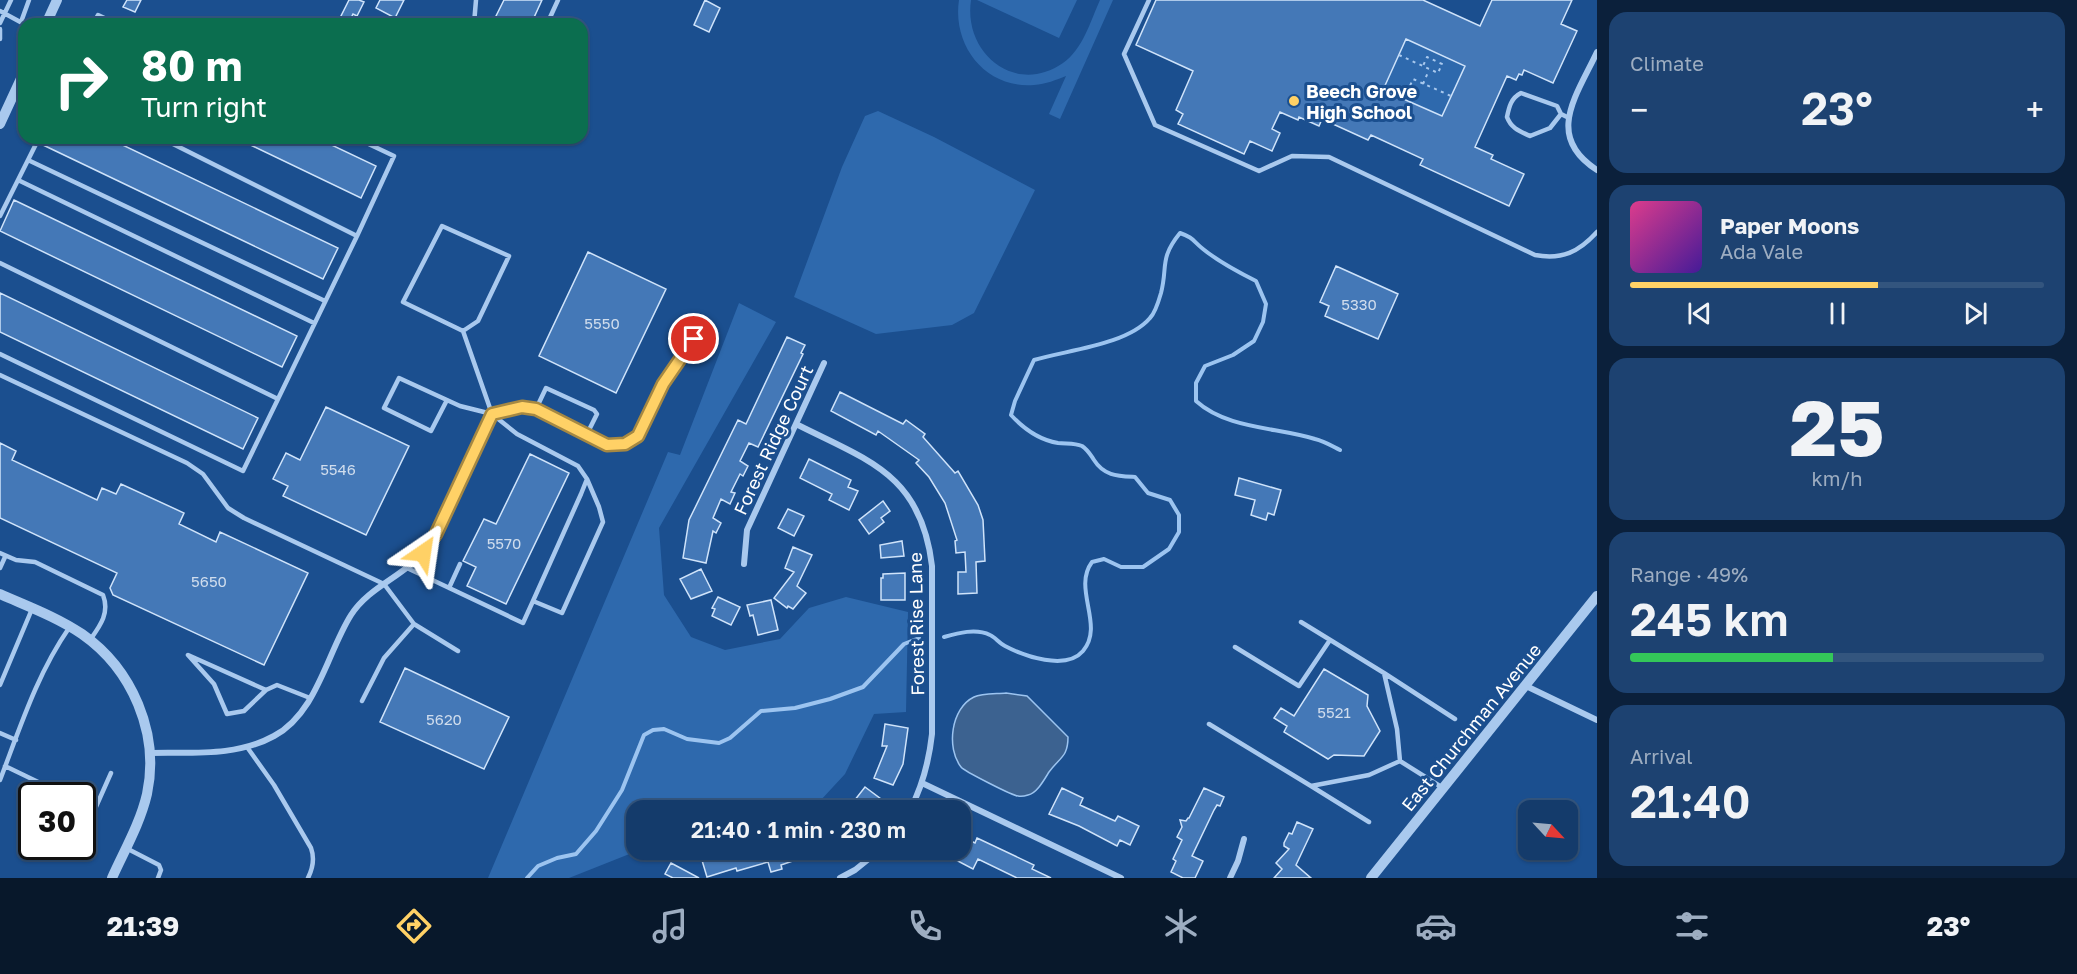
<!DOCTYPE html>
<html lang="en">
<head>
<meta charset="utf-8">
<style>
	:root { --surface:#143b6b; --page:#1d4271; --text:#f1f3f6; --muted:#9dadc1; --line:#33557e; --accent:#ffd166 }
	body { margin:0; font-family:"Golos Text",sans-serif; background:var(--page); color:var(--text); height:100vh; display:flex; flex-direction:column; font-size:22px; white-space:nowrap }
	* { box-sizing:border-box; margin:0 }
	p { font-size:20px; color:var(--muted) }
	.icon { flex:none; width:33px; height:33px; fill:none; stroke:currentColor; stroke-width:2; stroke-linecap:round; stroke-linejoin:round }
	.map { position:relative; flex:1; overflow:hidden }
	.sheet { display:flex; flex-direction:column; gap:12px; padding:12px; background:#0b203b; width:480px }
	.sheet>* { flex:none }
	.top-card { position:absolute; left:18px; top:18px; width:570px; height:126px; border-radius:18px; box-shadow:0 2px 4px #0004,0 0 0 2px var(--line); background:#0b6e4f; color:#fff; overflow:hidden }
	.needle { width:39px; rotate:116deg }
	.controls { position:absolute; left:1518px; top:800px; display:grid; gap:12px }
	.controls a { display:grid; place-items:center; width:60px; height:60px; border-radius:12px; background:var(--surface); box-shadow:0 2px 4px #0004,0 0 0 2px var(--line); font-size:30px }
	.speed { position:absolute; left:18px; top:782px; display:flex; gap:12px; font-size:30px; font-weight:700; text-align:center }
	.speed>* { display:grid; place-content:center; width:78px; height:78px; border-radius:50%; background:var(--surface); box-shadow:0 2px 4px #0004,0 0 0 2px var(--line); line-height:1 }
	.speed .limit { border:3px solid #111; border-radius:9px; background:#fff; color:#111 }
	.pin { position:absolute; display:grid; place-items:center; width:51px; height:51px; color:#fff; margin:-26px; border:3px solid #fff; border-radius:50%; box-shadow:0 2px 6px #0007 }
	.me { position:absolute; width:66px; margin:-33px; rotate:32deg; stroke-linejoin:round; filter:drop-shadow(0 0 4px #0008) }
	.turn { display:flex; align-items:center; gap:21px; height:126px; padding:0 24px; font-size:27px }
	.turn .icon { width:78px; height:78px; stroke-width:2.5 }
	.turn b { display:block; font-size:42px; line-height:51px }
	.big { font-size:45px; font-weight:600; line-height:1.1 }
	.sheet .card { flex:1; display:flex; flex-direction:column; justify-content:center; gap:9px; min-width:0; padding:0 21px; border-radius:18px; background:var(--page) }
	.sheet .dial { align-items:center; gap:0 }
	.dial b { font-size:78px; line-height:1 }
	.song { display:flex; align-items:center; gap:18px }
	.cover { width:72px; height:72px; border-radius:9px; background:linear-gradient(135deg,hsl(330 70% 55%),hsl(260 70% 35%)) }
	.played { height:6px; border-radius:3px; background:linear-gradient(90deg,var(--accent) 60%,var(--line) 60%) }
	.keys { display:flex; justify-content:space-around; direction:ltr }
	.heat { display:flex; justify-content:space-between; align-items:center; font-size:33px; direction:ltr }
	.charge { height:9px; border-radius:4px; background:linear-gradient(90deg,#34c759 49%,var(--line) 0) }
	.trip { position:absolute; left:626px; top:800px; width:345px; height:60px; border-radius:18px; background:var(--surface); box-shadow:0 2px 4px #0004,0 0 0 2px var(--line); font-weight:600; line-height:60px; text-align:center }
	.dock { display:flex; height:96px; justify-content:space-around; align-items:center; background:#08182b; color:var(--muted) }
	.dock .icon { width:42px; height:42px }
	.dock .selected { color:var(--accent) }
	.dock b { font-size:27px; color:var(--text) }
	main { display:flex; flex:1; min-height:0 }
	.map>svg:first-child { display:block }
	.green { fill:#2e69ad }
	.water { fill:#3c6290; stroke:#9cc4f0; stroke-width:1.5 }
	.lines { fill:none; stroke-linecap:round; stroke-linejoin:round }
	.stream { stroke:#9cc4f0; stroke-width:4 }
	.building { fill:#4478b7; stroke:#cfe3fa; stroke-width:1.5; fill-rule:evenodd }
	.path { stroke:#a9c9ee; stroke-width:2; stroke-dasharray:3 4.5; stroke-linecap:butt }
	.service { stroke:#a9c9ee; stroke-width:4.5 }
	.minor { stroke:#a9c9ee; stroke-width:6 }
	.tertiary { stroke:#a9c9ee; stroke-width:10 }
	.route-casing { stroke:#a68842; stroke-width:15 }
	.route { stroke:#ffd166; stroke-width:10 }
	.poi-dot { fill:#ffd166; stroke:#1b4f8f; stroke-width:2 }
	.labels { text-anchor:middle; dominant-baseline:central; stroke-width:6; stroke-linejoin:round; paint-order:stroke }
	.number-label { font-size:15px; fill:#d0dded }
	.poi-label { font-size:18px; font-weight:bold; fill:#fff; stroke:#1b4f8f; text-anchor:start }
	.street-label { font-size:18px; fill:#fff; stroke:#1b4f8f }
</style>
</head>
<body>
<main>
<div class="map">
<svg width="1597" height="878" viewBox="0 0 1597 878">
	<rect width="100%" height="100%" fill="#1b4f8f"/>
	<path class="green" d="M959 0H971C963 54 1016 96 1063 63 1083 49 1090 22 1100 0H1113L1060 119 1049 114 1066 76C1056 80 1046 84 1034 85 986 89 952 46 959 0Z
		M977 0H1077L1059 38Z
		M1406 39 1465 66 1442 116 1383 90Z
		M878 111 934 137 1035 190 974 313 952 325 876 334 794 297 842 167 865 116Z
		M739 303 776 322 659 528 664 595 691 637 725 650 780 639 809 608 846 597 908 612 906 712 874 714 845 774 820 801 801 810H636V849H642L569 878H488L668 452 680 455Z"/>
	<path class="water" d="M1006 693 1027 696 1068 737C1068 757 1060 757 1049 772 1044 780 1037 793 1028 795 1025 796 1022 797 1018 796 1013 796 964 771 961 767 946 748 951 708 974 697 982 693 997 694 1006 693Z"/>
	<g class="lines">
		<path class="stream" d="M944 637C958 633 976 628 990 635 995 637 999 643 1005 646 1024 656 1066 671 1083 651 1105 625 1072 589 1092 562L1104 559 1121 567H1143L1169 549 1179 532V515L1170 500 1148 493 1135 477C1118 476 1104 476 1094 460 1090 454 1088 450 1082 446 1075 443 1066 444 1058 443 1040 440 1023 428 1011 415L1015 401 1034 360C1067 350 1127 345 1150 318 1155 313 1159 300 1161 293 1168 266 1159 259 1180 233 1194 238 1192 240 1203 249 1219 262 1238 272 1256 281L1266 304 1263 322 1254 341 1233 355 1205 366 1196 383V401C1227 429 1276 427 1315 439 1324 441 1332 446 1340 450
			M527 878 538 866 557 858 576 854 596 831 622 790 644 735 653 730 664 729 687 739 719 743 730 738 761 711 795 708 830 699 863 687 904 644 919 638"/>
	</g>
	<path class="building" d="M127 0H141L135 12 123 7Z
		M349 0H359L364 2 357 16 353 14 348 24 339 20Z
		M380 0H404L395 18 376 8Z
		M504 0H542L531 24H492Z
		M705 0 720 8 709 32 694 25Z
		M1156 0H1423L1480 26 1492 0H1572L1561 24 1577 31 1553 83 1524 70 1522 75 1519 74 1516 80 1507 76 1475 147 1493 155 1491 159 1524 174 1509 206 1420 165 1423 159 1371 135 1368 140 1322 119 1319 126 1299 117 1298 120 1280 112 1272 129 1280 133 1272 151 1250 141 1244 154 1178 124 1183 114 1176 110 1193 71 1136 45ZM1406 39 1465 66 1442 116 1383 90Z
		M43 138H108L338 248 323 279 41 144Z
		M236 138H317L376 166 361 198Z
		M14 200 297 336 282 367 0 231Z
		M588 252 666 289 616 393 539 356Z
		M1336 266 1398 294 1378 339 1325 316 1329 306 1320 302Z
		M0 293 258 418 243 449 0 332Z
		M787 337 805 345 801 353 803 354 758 447 749 443 740 461 748 466 743 476 740 474 731 492 735 493 730 504 721 499 713 518 721 523 716 533 713 531 706 563 683 558 689 520 738 420 746 424Z
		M840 392 903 424 906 420 925 434 923 437 955 473 958 471 978 505 983 520 985 561 976 562 977 593 958 594V572H966L965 552 956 553 955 541 957 540 945 503 929 477 916 463 919 460 878 431 876 435 831 411Z
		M326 407 409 446 366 535 283 496 288 486 273 479 286 453 300 460Z
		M0 443 16 451 12 460 97 500 102 488 116 494 121 484 184 513 179 524 216 542 220 532 308 573 264 665 113 595 110 588 117 573 0 518Z
		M530 454 569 473 506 604 467 586 476 567 463 561 484 519 496 524Z
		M809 459 851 480 848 487 858 491 849 510 829 500 832 494 800 478Z
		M1239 478 1281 490 1274 515 1268 513 1266 520 1251 515 1255 500 1235 495Z
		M883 501 890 511 881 518 884 522 869 534 859 520Z
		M788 509 804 516 794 536 778 528Z
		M902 541 904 556 881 558 880 545Z
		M793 547 812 555 797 586 806 593 793 609 788 606 787 608 774 598 794 572 785 568Z
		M701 569 712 591 691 599 680 579Z
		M905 573V600H881V578H883V574Z
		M718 597 740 607 731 625 712 616 715 609 712 608Z
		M771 600 778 630 758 635 753 615 750 616 747 605Z
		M405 668 509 717 484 769 380 722Z
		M1324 669 1368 695 1367 706 1380 731 1364 756 1334 755 1328 759 1284 732 1287 726 1274 718 1281 708 1294 716Z
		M885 724 908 728 903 764 893 785 874 778 887 746H882Z
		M865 787 885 802 879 810H847Z
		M1062 788 1083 798 1080 805 1115 821 1118 816 1139 826 1130 845 1120 840 1117 846 1079 826 1049 814Z
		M1204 788 1224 797 1220 806 1217 805 1214 810 1192 856 1203 861 1195 878H1183L1171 872 1176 861 1173 859 1182 840 1177 837 1182 827 1180 820 1186 821 1188 818H1189Z
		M1297 822 1313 829 1296 865 1311 878H1274L1282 869 1276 863 1289 849 1284 846V843L1289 833 1292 834Z
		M977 838 1034 865 1032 869 1051 878H1017L978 859 973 869 935 849H960L963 840 970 844 971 841 975 843Z
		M742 849H825V850L781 865 782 869 771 872 768 862 737 871 736 868 707 877 701 857 722 851 723 854Z
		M671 863 699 878H673L665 874Z"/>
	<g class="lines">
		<path class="path" d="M1399 55 1438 73 1442 64 1427 57 1423 66
			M1423 84 1429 70
			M1404 99 1413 79 1451 96"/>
		<path class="service" d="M1149 0 1124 54 1155 125 1259 171 1292 156 1329 157 1535 255C1562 260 1579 252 1597 232
			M0 11 24 24
			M21 22 29 0
			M0 23 11 0
			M93 24 98 15 117 24
			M474 24 476 0
			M547 24 558 0
			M0 29V39
			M1561 114 1550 128 1530 136C1519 131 1511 128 1507 117 1509 107 1511 98 1521 93L1557 106 1561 114 1567 117
			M356 138 394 156 357 236
			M28 160 325 301
			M18 180 314 323
			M0 216 39 138
			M0 263 278 399 357 236 161 138
			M463 331 403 302 442 226 509 256 478 321 463 331 492 414
			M0 354 243 471 278 399
			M0 375 187 463 203 474 228 508 244 518 384 584 414 624 458 651
			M447 400 431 431 384 408 399 378 460 406 492 414 517 434 578 466 587 479 581 494 533 601 562 613 603 522 599 507 587 479
			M536 409 546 388 594 410 597 414 587 434
			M492 414C505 411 519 406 533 409 564 415 609 464 638 436L663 384 694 339
			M0 553 16 560 35 562 103 595C110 613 100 626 90 640
			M0 568 5 557
			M407 568 523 623 533 601
			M449 588 460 564
			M1301 622 1384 673 1397 729 1400 761 1443 788
			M1235 647 1299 686 1330 640
			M1384 673 1455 719
			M0 685 32 609
			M266 690 244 711 227 714 214 684 188 655 266 690 277 685 310 698
			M362 701 384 658 414 624
			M1209 724 1311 786 1369 775 1400 761
			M0 733 16 740
			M247 747 274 785 311 848C315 859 313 868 308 878
			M5 766 65 795
			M0 780C20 728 37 674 69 628
			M1311 786 1369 822
			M82 803 95 809 111 773
			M126 848 159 865 161 870 158 878"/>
		<path class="minor" d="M1597 52C1577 95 1544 136 1597 170
			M796 424C869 461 921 474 932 566V734C929 761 923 785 910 810
			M744 564 747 530 824 363
			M1526 686 1597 720
			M150 753C192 752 236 757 274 736 317 713 327 653 351 615 369 587 402 577 423 553 437 537 445 516 453 497 466 469 479 442 492 414
			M922 783 1121 878
			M840 878 855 870 881 849
			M1230 878 1238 861 1244 839"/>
		<path class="tertiary" d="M46 24 57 0
			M0 124 24 72
			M0 594C27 606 57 617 82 634 132 669 160 733 147 794 140 824 124 851 112 878
			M1371 878 1597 596"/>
	</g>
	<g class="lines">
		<g class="route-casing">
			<path id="route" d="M423 553 436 534 492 414 522 407 536 409 607 445 625 444 638 436 663 384 694 339"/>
		</g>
		<use href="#route" class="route"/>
	</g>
	<circle class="poi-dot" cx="1294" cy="101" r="6"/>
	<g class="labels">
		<g class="number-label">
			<text x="1359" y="304">5330</text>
			<text x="602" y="323">5550</text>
			<text x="338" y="469">5546</text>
			<text x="504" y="543">5570</text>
			<text x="209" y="581">5650</text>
			<text x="1334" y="712">5521</text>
			<text x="444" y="719">5620</text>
		</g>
		<g class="poi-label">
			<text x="1306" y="91">Beech Grove<tspan x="1306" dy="21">High School</tspan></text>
		</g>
		<g class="street-label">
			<text transform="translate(773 440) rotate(-65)">Forest Ridge Court</text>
			<text transform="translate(916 624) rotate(-91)">Forest Rise Lane</text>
			<text transform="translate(1471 727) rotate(-51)">East Churchman Avenue</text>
		</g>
	</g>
</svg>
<div class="controls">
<a><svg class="needle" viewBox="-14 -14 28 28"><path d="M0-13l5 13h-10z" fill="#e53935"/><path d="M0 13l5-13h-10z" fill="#9dadc1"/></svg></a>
</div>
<div class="speed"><div class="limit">30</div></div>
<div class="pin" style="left:694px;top:339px;background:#d93025"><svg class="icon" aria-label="arrive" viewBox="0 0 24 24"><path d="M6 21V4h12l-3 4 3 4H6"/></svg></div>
<svg class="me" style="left:423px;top:553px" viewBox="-20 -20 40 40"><path d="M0-17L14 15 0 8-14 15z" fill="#ffd166" stroke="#fff" stroke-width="4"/></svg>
<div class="trip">21:40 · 1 min · 230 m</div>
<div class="top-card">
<div class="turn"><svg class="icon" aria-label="right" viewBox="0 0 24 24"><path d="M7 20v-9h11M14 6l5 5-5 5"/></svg><div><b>80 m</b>Turn right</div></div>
</div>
</div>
<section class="sheet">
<div class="card"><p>Climate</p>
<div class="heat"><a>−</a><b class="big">23°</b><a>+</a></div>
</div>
<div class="card">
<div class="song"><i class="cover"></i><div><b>Paper Moons</b><p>Ada Vale</p></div></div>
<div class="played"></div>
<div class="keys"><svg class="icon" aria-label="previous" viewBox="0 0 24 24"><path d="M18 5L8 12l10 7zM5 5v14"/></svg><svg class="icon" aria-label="pause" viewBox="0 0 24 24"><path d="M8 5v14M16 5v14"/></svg><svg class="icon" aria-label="next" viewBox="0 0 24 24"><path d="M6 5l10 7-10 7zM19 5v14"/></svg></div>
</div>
<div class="card dial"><b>25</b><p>km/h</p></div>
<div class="card"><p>Range · 49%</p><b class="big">245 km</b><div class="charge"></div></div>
<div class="card"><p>Arrival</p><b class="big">21:40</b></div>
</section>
</main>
<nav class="dock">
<b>21:39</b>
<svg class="icon selected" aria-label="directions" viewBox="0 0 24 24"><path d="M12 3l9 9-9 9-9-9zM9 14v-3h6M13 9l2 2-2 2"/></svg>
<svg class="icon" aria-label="music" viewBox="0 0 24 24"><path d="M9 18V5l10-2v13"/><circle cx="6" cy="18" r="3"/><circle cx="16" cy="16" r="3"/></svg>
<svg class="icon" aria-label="phone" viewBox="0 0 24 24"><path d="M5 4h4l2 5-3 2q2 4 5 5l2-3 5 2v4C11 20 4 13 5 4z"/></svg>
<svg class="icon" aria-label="climate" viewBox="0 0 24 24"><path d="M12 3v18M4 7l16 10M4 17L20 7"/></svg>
<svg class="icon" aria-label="car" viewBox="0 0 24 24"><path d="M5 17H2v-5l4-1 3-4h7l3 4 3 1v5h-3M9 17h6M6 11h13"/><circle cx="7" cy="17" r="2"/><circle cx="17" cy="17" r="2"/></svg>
<svg class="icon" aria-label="filters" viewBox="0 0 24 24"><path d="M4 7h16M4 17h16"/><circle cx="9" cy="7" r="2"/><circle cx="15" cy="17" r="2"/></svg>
<b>23°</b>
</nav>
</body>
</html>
